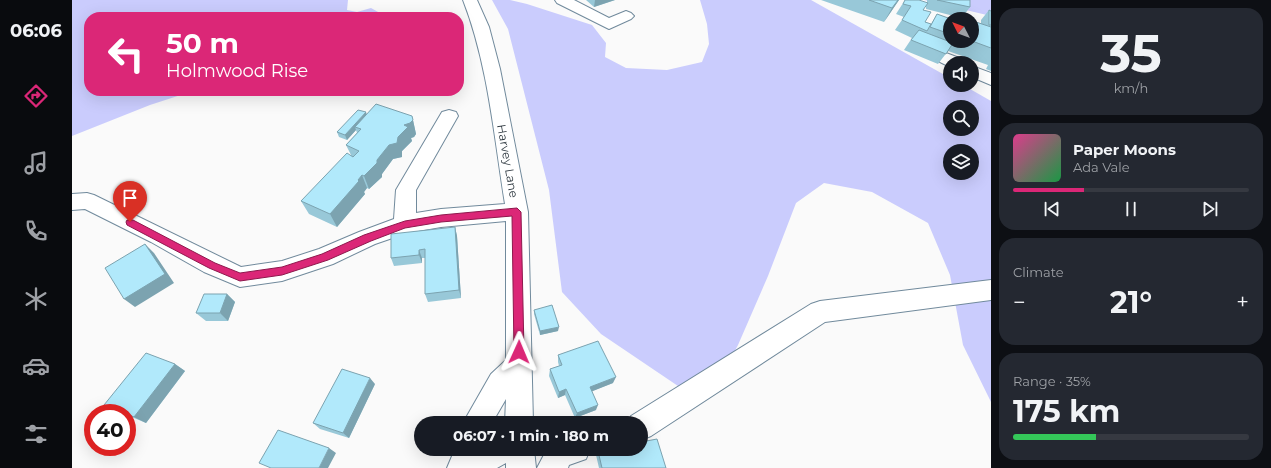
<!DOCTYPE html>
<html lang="en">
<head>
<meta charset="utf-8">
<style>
	:root { --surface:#171b24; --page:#242831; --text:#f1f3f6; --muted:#9ea1a6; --line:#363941; --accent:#db2777 }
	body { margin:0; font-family:Montserrat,sans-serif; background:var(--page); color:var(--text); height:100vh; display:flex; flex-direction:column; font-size:15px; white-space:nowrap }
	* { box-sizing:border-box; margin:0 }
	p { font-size:13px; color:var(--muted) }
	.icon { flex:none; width:22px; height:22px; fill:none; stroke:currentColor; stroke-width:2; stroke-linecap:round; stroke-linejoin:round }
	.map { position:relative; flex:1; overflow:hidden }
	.sheet { display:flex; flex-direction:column; gap:8px; padding:8px; background:#0d0f14; width:280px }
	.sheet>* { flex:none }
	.top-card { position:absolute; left:12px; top:12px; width:380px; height:84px; border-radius:16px; box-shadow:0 4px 16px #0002; background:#db2777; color:#fff; overflow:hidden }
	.needle { width:26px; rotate:312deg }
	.buttons { position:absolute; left:871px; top:12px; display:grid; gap:8px }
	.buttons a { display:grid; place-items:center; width:36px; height:36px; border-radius:50%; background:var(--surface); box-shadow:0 4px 16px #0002; font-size:20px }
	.speed { position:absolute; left:12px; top:404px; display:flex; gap:8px; font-size:20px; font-weight:700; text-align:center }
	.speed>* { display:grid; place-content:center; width:52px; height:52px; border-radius:50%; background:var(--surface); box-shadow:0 4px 16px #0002; line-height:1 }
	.speed .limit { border:6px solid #d22; background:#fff; color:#111 }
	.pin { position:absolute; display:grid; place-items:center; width:34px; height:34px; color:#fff; margin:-41px -17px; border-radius:50% 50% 50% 0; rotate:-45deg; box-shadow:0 0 4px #0007 }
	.pin .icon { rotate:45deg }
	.me { position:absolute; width:44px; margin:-22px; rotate:1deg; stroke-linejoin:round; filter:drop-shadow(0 0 3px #0008) }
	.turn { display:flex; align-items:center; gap:14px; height:84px; padding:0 16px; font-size:18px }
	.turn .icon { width:52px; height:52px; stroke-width:2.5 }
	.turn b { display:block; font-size:28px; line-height:34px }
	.big { font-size:30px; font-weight:700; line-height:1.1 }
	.sheet .card { flex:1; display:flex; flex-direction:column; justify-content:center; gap:6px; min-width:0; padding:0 14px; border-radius:16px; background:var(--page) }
	.sheet .dial { align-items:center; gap:0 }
	.dial b { font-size:52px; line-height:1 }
	.song { display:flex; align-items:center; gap:12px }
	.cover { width:48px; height:48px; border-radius:6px; background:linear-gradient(135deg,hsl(330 70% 55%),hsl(140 70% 35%)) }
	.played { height:4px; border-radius:2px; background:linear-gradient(90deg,var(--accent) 30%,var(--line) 30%) }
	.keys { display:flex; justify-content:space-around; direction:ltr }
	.heat { display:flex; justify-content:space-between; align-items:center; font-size:22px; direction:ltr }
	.charge { height:6px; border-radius:3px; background:linear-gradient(90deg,#34c759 35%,var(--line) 0) }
	.trip { position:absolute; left:342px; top:416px; width:234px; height:40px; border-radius:20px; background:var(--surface); box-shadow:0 4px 16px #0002; font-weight:700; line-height:40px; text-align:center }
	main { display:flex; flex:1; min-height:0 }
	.tabs { display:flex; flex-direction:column; width:72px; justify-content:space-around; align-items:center; background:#090b0e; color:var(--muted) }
	.tabs .icon { width:28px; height:28px }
	.tabs .selected { color:var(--accent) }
	.tabs b { font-size:18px; color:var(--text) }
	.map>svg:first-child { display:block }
	.green { fill:#caccfd; fill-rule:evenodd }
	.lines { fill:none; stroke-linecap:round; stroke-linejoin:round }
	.minor-casing { stroke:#718a9c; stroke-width:2 }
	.minor { fill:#fff; fill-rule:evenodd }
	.wall { fill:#98c8d8 }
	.shaded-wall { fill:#7ca3b0 }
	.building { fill:#b1e9fb; stroke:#7ca3b0 }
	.route { fill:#db2777; stroke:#8e194d }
	.labels { text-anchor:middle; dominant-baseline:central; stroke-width:3; stroke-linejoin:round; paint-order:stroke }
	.street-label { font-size:12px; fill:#2b353d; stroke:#fff }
</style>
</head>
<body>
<main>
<nav class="tabs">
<b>06:06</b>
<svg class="icon selected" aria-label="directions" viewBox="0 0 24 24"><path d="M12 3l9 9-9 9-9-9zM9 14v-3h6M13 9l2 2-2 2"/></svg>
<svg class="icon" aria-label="music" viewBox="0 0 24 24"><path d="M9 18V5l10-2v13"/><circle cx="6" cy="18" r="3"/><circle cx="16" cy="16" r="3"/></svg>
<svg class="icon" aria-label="phone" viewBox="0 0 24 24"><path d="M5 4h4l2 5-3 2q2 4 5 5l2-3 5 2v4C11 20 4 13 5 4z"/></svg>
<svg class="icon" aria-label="climate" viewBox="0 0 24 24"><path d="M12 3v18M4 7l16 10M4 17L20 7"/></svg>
<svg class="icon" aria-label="car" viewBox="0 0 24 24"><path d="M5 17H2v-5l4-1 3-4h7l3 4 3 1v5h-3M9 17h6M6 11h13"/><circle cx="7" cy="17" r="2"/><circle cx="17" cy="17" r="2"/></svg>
<svg class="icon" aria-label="filters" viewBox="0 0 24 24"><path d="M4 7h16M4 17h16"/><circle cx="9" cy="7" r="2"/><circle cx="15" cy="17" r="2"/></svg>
</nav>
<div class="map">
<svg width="919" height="468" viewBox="0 0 919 468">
	<rect width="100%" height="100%" fill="#fafafa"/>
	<path class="green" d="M0 0H276L275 10 285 12 299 8 315 17H17V91H121L78 105 0 136Z
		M420 0H438L455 4 520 25 534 43 533 57 554 68 595 70 630 62 637 44 635 24 628 0H739L878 78V85H891L919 101V402L891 345 878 275 856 223 800 192 752 183 724 203 696 276 666 345 652 372 606 386 529 334 490 292 477 190 436 29ZM878 107H900V129H878ZM878 151H900V173H878Z
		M852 0H919V16Z"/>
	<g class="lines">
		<g class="minor-casing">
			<path id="minor" d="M391 0H405L417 27 428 69 456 212 461 423H433L434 399 420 423H391L419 374 434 360V221L369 227 335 233 303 244 261 264 210 281 168 287 132 272 79 242 13 209 0 210V194L15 193 22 195 169 267 210 261 247 249 287 232 322 219 324 190 370 112 377 110 384 112 386 116 344 190V213L369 209 433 204C422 136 416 64 391 0Z
				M483 0H502L537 18 554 11 559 13 562 16 559 19 537 29 485 3Z
				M874 53 890 59 892 63H878V67L868 62 866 58 868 54Z
				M900 66 919 73V85L900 77Z
				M919 280V300L753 322 579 436 569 440V423H556L559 416 739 304 748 301Z
				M383 449H462L464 468H434V463L425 468H375Z
				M475 449H518L514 459 497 465 496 468H465Z"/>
		</g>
		<use href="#minor" class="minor"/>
	</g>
	<path class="wall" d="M514 0H543L522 7Z
		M749 0H827L812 22Z
		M833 0 855 3V0H898V7L890 18 854 9V5L851 10 853 22 859 24 865 14 878 19V41H900L909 23V20L917 10 919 11V71L914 69 916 65 876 51 866 64 832 50 840 38 823 30 832 17 824 14Z
		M295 114 340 116 344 134 342 137 339 138 340 141 330 151V157L321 159 310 174V177L297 189 295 188 292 192 293 194 265 227 237 214 229 201 279 155 274 145 285 133 284 130 275 140 267 137 265 132Z
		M383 227 385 236 389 298 356 302 353 294V258H350V263L322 266 319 258Z
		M155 294 163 302 156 321H134L124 313Z
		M462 310 486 331 468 335 462 314Z
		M486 355 541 383 520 391 524 410 503 418 493 395 486 398 477 376 478 369 487 366 486 362Z
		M103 364 113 371 74 423 55 415V413H50L32 405Z
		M303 384 277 438 248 429 241 423Z
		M526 451 594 468H527L524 455Z"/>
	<path class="shaded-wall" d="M523 0H543L522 7Z
		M826 0H827L812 22 820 8Z
		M294 112 296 118 283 127 284 130 275 140 273 135Z
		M341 120 344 134 342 137 339 138 340 141 330 151V157L321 159 310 174V177L297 189 292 176 317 145 326 137 332 125Z
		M290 175 295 188 292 192 293 194 265 227 258 214Z
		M383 227 385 236 389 298 387 290Z
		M73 244 82 253 102 283 63 307 52 299Z
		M347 250 350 258V263L347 255Z
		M155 294 163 302 156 321 148 313Z
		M487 327 486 331 468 335V331Z
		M103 364 113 371 74 423 62 417Z
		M544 377 541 383 516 393 518 387Z
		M298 378 303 384 277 438 271 433Z
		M494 389 493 395 486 398 487 392Z
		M526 405 524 410 503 418 505 413Z
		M257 448 264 453 256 468H247Z"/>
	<path class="building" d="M797 0H826L820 8Z
		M833 0H847L856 3 851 10 859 12 853 22 859 24 855 31 830 20 839 6 831 4Z
		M865 0H898V7Z
		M917 10 919 11V25H917Z
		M865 14 879 19H878V34L858 27Z
		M901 21 919 27V48L900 41V22Z
		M847 30 881 43 874 54 839 40Z
		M304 104 340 116 341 120 338 123 332 125 336 127 326 137 325 143 317 145 305 160V163L292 176 290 175 286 180 287 181 258 214 229 201 275 153 281 157 287 151 274 145 289 129 283 127Z
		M286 110 294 112 273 135 265 132Z
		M383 227 387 290 353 294V249L347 250V255L319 258V234Z
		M73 244 93 274 52 299 33 268Z
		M132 294H155L148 313H124Z
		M480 305 487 327 468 331 462 310Z
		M526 341 544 377 518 387 526 405 505 413 494 389 487 392 478 369 490 365 486 355Z
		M74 353 103 364 62 417 55 414V413H52L32 405Z
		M270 369 298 378 271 433 241 423Z
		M206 430 257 448 247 468H199L187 463Z
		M585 439 594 468H530L526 451 534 449H569V442Z"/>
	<path class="route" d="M445 208 449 212 452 352 451 356 447 357 443 356 442 352 440 216 369 222 333 228 299 241 256 260 210 275 168 281 137 268 55 225 54 222 55 220H61L143 263 168 273 210 267 250 254 292 235 333 221 369 215Z"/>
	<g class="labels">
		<g class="street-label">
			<text transform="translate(436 161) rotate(80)">Harvey Lane</text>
		</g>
	</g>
</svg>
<div class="buttons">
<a><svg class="needle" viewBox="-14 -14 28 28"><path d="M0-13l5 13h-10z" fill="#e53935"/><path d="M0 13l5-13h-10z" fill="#9ea1a6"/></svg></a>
<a><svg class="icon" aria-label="sound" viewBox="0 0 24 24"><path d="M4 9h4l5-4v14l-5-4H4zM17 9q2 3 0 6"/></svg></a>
<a><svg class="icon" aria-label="search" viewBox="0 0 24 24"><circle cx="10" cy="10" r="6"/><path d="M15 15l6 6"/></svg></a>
<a><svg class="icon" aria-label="layers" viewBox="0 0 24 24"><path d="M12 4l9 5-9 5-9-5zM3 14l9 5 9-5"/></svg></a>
</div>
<div class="speed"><div class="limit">40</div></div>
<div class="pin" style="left:58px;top:222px;background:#d93025"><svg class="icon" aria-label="arrive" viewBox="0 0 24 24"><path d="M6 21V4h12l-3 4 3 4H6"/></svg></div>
<svg class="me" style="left:447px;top:352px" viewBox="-20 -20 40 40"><path d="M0-17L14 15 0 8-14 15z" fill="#db2777" stroke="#fff" stroke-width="4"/></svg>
<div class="trip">06:07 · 1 min · 180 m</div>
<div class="top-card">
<div class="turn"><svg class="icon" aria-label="left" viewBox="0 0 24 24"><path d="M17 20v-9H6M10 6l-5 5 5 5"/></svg><div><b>50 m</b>Holmwood Rise</div></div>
</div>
</div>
<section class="sheet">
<div class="card dial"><b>35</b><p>km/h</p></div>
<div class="card">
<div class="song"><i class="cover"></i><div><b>Paper Moons</b><p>Ada Vale</p></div></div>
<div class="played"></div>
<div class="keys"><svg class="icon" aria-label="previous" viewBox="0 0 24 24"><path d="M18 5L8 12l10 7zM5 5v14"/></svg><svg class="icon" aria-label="pause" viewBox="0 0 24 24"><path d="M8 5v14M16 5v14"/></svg><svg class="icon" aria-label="next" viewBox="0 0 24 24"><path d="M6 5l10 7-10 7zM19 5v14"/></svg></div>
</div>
<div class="card"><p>Climate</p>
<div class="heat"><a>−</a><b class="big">21°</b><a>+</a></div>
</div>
<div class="card"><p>Range · 35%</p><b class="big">175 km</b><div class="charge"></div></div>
</section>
</main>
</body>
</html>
